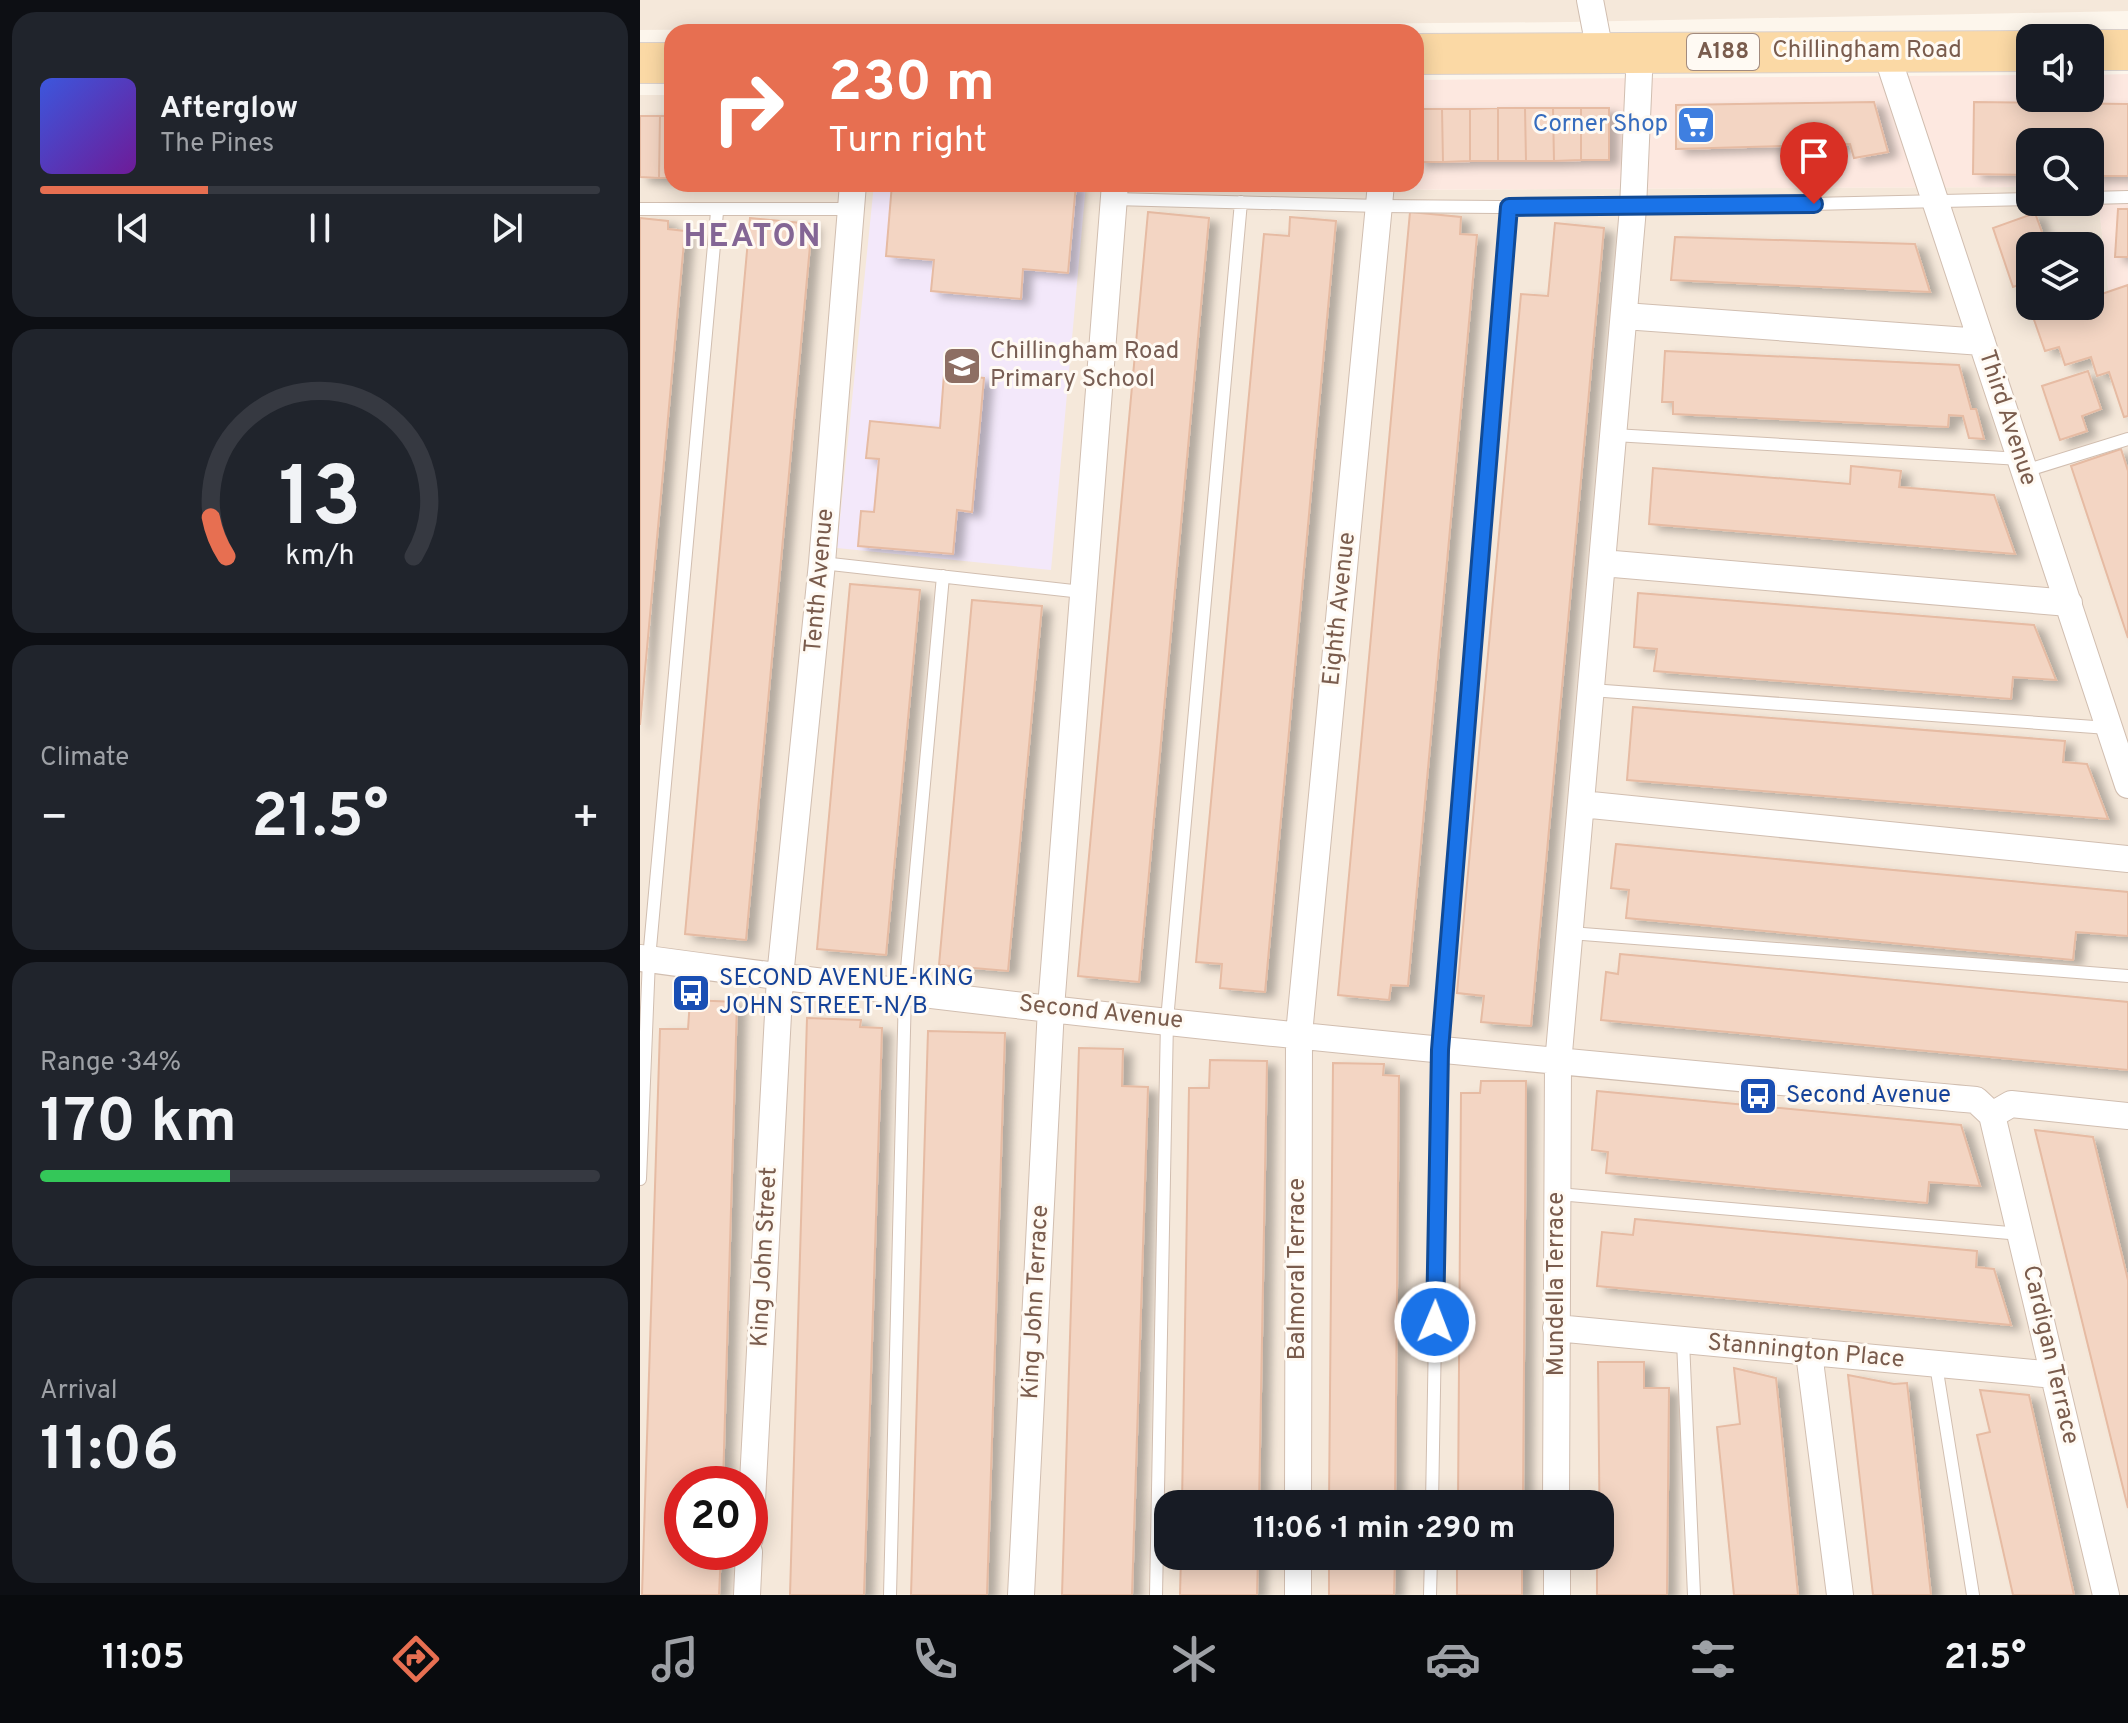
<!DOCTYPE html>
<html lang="en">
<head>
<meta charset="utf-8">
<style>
	:root { --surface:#171b24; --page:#20242c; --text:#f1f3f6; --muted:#9ea1a6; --line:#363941; --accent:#e76f51 }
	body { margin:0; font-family:Overpass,sans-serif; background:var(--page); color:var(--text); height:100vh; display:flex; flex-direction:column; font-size:30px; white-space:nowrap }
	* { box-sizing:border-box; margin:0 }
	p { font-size:26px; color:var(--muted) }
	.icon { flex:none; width:44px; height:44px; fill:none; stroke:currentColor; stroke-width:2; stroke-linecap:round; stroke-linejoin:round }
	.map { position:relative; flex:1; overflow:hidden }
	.details { display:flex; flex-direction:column; gap:12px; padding:12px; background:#0d0f14; width:640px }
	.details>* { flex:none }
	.hud { position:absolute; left:24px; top:24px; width:760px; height:168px; border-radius:24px; box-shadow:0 4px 20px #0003; background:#e76f51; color:#fff; overflow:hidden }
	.fabs { position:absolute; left:1376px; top:24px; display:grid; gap:16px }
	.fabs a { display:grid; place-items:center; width:88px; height:88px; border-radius:16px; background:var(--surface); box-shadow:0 4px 20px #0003; font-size:40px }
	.speed { position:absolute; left:24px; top:1466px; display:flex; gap:16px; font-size:40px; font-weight:700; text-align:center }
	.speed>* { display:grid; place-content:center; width:104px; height:104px; border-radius:50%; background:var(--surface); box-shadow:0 4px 20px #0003; line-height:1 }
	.speed .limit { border:12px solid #d22; background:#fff; color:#111 }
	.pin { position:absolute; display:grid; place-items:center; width:68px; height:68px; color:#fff; margin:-82px -34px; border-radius:50% 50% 50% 0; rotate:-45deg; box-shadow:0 0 8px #0007 }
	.pin .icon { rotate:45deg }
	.me { position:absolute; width:88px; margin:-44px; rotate:1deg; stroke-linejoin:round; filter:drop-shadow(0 0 6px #0008) }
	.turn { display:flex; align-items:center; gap:28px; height:168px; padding:0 32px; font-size:36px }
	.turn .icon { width:104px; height:104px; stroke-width:2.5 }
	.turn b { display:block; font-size:56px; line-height:68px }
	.big { font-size:60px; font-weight:700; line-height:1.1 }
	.details .tile { flex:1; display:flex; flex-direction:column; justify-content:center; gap:12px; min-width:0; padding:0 28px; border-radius:24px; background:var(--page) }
	.details .dial { align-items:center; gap:0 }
	.dial svg { height:208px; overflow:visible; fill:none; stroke:var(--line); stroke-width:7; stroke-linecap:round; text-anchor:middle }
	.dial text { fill:var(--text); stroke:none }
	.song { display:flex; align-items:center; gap:24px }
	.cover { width:96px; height:96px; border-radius:12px; background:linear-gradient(135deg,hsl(230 70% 55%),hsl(280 70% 35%)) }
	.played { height:8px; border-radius:4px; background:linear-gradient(90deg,var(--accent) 30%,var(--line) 30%) }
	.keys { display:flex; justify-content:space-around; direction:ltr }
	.heat { display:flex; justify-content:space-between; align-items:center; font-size:44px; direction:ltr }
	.charge { height:12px; border-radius:6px; background:linear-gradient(90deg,#34c759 34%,var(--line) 0) }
	.trip { position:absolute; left:514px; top:1490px; width:460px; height:80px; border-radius:24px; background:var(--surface); box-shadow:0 4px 20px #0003; font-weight:700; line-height:80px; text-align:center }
	.tab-bar { display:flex; height:128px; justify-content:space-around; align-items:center; background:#090b0e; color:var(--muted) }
	.tab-bar .icon { width:56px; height:56px }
	.tab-bar .on { color:var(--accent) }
	.tab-bar b { font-size:36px; color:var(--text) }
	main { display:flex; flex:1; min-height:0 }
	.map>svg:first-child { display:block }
	.residential { fill:#f5e8da; fill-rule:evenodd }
	.commercial { fill:#fde8e0 }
	.education { fill:#f3e8fa }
	.building { fill:#f3d5c3; stroke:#e6bba3; stroke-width:2; filter:url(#shadow) }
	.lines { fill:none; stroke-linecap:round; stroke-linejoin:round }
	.lane-casing { stroke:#d1beb0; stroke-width:14 }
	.street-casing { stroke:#d1beb0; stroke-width:28 }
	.primary-casing { stroke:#dad1cd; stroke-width:42 }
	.lane { stroke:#fff; stroke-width:12 }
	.street { stroke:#fff; stroke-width:26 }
	.primary { stroke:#fbd9a5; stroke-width:40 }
	.route-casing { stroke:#114b97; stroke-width:20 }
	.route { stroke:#1a73e8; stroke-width:14 }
	.labels { text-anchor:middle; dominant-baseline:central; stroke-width:6; stroke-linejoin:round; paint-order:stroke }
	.shield { fill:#fffaf3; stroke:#a28b7f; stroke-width:2 }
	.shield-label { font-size:22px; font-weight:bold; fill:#7a5c4d }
	.street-label { font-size:24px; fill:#7a5c4d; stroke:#fffaf3 }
	.shop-label { font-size:24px; fill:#366cbe; stroke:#fffaf3; text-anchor:end }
	.education-label { font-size:24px; fill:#785e54; stroke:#fffaf3; text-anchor:start }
	.transit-label { font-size:24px; fill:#164399; stroke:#fffaf3; text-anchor:start }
	.district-label { font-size:32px; font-weight:bold; letter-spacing:2px; fill:#846695; stroke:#fffaf3 }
</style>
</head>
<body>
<main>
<section class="details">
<div class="tile">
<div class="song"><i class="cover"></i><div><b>Afterglow</b><p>The Pines</p></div></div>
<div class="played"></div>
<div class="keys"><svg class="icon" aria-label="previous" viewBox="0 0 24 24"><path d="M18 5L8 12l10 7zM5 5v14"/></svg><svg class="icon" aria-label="pause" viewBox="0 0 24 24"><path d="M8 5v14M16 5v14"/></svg><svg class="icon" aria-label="next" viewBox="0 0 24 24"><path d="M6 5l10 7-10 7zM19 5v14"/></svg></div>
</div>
<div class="tile dial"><svg viewBox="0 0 100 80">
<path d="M14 69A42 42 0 1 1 86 69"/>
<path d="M14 69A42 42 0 0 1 8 54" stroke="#e76f51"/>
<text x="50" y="56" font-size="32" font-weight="700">13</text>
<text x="50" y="72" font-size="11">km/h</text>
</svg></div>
<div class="tile"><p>Climate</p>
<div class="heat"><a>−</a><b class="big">21.5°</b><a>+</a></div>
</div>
<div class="tile"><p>Range · 34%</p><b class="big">170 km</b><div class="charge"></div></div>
<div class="tile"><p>Arrival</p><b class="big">11:06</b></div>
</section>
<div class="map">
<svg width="1488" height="1595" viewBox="0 0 1488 1595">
	<defs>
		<filter id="shadow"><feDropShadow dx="9" dy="5" stdDeviation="4" flood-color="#0004"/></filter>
	</defs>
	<rect width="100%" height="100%" fill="#fdf6ec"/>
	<path class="residential" d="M0 0H1488V11L929 22 0 30Z
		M0 95H32V184H490V191L1390 187V202H1450V187H1457L1479 388 1488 386V1595H0ZM1390 246H1450V306H1390ZM42 1484H110V1552H42ZM528 1504H960V1556H528Z"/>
	<path class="commercial" d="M1488 74V386L1479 389 1457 188 1450 187V142H1390V187L489 191 490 184H776V80L1390 75V98H1450V75Z"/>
	<path class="education" d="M234 184H446L411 570 197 548Z"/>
	<path class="building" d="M1234 102 1248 152 1214 158 1210 144 1036 149V105Z
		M1334 102 1488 104V176H1450V142H1390V175L1333 174Z
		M858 108H885L886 161H858Z
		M858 108V161H830V109Z
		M885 108H913L914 161H886Z
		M913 108H941V160L914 161Z
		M941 108H969V160H941Z
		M776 109H802L803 162H776Z
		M802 109H830V161L803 162Z
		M0 116H20L19 178 0 177Z
		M20 116H32V178H19Z
		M252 184H436L428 273 383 269 381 299 291 291 294 260 246 256Z
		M1478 209H1488V257H1475Z
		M508 212 569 218 499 982 438 976Z
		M770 212 821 217 820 234 837 235 768 986 751 985 749 1000 698 995Z
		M1395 213 1407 246H1390V281L1373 287 1353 228Z
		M650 217 696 221 625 992 580 988 582 964 556 962 624 234 649 236Z
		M0 218 28 221V229L45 231 0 725Z
		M110 218 172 224 106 940 45 934Z
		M915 223 964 228 891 1026 841 1022 844 996 817 993 881 294 908 296Z
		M1035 237 1275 244 1290 292 1031 280Z
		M1488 285V416L1484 417 1469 372 1457 376 1451 357 1425 365 1419 347 1405 351 1393 317 1426 306H1450V298Z
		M1025 351 1319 365 1331 409H1336L1344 439 1329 438 1323 416 1309 415 1308 427 1033 414V402H1022Z
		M1448 371 1461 409 1442 416 1447 431 1420 440 1402 386Z
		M304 374 344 378 332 512 317 510 313 554 218 546 221 511 234 512 239 459 226 458 230 421 300 428Z
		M1481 449 1488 471V638L1431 466Z
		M1211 466 1261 471 1259 487 1354 495 1375 554 1009 524 1013 468 1210 484Z
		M210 584 280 590 246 955 177 949Z
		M998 593 1394 625 1416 680 1373 677 1371 699 1014 671 1017 649 994 647Z
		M332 600 402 606 368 971 299 965Z
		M993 707 1425 741 1423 762 1447 764 1468 819 987 780Z
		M976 844 1488 892V936L1436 932 1433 960 986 918 989 890 971 888Z
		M980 954 1488 1002V1070L961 1020 966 972 978 974Z
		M50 1000 97 1002 83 1484H42V1552H81L79 1595H2L20 1029H48Z
		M167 1018 221 1020 220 1027 242 1028 224 1595H150Z
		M288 1031 365 1033 347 1595H271Z
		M439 1048 483 1049 482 1086 508 1087 492 1595H422Z
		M570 1060 627 1061 619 1504H542L549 1088H569Z
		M693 1063 744 1064 743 1075 759 1076 755 1504H689Z
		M841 1081H886L883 1504H818L821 1093H840Z
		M957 1091 1321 1125 1340 1186 1289 1182 1287 1203 966 1173 968 1152 952 1150Z
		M1395 1130 1453 1137 1488 1280V1508Z
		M995 1219 1337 1251 1336 1267 1354 1269 1371 1325 957 1286 962 1232 993 1235Z
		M958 1362H1004V1388H1029L1027 1595H957V1556H960Z
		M1094 1368 1136 1378 1158 1595H1094L1077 1427 1100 1424Z
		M1208 1375 1254 1384 1267 1383 1291 1595H1233Z
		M1340 1390 1389 1395 1434 1595H1373L1337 1435 1350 1432Z
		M541 1556H618L617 1595H540Z
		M689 1556H755L754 1595H689Z
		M817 1556H882V1595H817Z"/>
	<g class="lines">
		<g class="lane-casing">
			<path id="lane" d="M1450 198 1488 197
				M474 199 739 206 993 208 1390 199
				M0 209H211
				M974 435 1381 459
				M1385 471 1488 439
				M182 563 442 592
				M951 690 1468 728
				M930 933 1488 976
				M0 1179 9 959 77 212
				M918 1194 1381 1234
				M1043 1341 1054 1595
				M1296 1365 1333 1595
				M792 1504 800 1050 869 207
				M250 1595 265 991 303 576
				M516 1595 527 1020 601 202
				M790 1595 791 1556"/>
		</g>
		<g class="street-casing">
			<path id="street" d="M950 0 960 52
				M1246 52 1488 785
				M984 316 1342 342
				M962 563 1429 603
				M941 804 1488 859
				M0 958C444 1019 890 1059 1336 1100L1352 1115
				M1352 1115 1466 1595
				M1352 1115 1371 1104 1488 1116
				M916 1328 1415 1375
				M1169 1353 1200 1595
				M658 1504 659 1034 741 184
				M916 1504 918 1064 993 208 1000 51
				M110 1538 140 977 182 563 213 184
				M917 1556V1595
				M107 1595 109 1552
				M381 1595 411 1008 475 184
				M658 1595V1556"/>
		</g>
		<g class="primary-casing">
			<path id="primary" d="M1450 50H1488
				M776 54 1390 51
				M0 63H32"/>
		</g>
		<use href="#lane" class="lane"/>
		<use href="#street" class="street"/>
		<use href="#primary" class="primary"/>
	</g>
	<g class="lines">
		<g class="route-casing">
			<path id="route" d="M795 1322 800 1050 869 207 1174 204"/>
		</g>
		<use href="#route" class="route"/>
	</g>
	<defs>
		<g id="supermarket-square" transform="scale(2)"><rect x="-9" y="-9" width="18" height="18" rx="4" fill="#3f7fe0" stroke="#fffaf3"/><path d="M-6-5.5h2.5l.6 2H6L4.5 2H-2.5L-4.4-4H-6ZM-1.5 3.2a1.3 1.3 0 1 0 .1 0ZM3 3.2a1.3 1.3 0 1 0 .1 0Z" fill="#fff"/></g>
		<g id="school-square" transform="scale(2)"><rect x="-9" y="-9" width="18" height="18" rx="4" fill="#8d6e63" stroke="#fffaf3"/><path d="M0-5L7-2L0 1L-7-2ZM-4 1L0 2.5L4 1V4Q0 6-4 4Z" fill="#fff"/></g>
		<g id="bus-square" transform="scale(2)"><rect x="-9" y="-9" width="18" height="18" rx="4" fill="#1a4fb4" stroke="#fffaf3"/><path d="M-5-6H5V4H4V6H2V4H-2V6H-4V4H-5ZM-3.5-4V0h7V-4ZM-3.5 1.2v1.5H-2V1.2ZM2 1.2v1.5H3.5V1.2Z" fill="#fff"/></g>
	</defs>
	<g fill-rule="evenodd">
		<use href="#supermarket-square" x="1056" y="125"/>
		<use href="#school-square" x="322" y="366"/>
		<use href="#bus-square" x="51" y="993"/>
		<use href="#bus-square" x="1118" y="1096"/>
	</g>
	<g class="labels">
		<rect class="shield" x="1047" y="34" width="72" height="36" rx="6"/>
		<g class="shield-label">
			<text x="1083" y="52">A188</text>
		</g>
		<g class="street-label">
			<text x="1227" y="51">Chillingham Road</text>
			<text transform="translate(1367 418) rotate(72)">Third Avenue</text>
			<text transform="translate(180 581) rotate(-85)">Tenth Avenue</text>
			<text transform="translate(700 609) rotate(-84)">Eighth Avenue</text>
			<text transform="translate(461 1013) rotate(6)">Second Avenue</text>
			<text transform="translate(125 1257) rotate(-87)">King John Street</text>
			<text transform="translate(658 1269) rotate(-90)">Balmoral Terrace</text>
			<text transform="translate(917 1284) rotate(-90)">Mundella Terrace</text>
			<text transform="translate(396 1302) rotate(-87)">King John Terrace</text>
			<text transform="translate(1166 1352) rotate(5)">Stannington Place</text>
			<text transform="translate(1410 1355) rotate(77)">Cardigan Terrace</text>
		</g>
		<g class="shop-label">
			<text x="1028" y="125">Corner Shop</text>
		</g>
		<g class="education-label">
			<text x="350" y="352">Chillingham Road<tspan x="350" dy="28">Primary School</tspan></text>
		</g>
		<g class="transit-label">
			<text x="79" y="979">SECOND AVENUE-KING<tspan x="79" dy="28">JOHN STREET-N/B</tspan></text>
			<text x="1146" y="1096">Second Avenue</text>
		</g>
		<g class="district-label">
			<text x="113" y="238">HEATON</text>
		</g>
	</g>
</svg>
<div class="fabs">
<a><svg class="icon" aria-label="sound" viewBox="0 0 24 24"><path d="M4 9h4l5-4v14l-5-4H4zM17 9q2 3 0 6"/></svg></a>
<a><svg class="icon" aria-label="search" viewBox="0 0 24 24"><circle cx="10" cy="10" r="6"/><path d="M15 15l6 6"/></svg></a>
<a><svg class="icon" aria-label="layers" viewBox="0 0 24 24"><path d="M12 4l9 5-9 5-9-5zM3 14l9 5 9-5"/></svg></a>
</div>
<div class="speed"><div class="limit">20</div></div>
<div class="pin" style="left:1174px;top:204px;background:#d93025"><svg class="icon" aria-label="arrive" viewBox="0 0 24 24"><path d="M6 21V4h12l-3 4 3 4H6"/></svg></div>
<svg class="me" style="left:795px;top:1322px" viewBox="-20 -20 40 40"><circle r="17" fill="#1a73e8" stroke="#fff" stroke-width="3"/><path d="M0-11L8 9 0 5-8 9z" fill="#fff"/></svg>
<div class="trip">11:06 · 1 min · 290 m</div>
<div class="hud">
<div class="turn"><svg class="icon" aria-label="right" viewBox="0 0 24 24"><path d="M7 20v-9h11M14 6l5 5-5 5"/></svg><div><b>230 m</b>Turn right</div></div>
</div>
</div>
</main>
<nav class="tab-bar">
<b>11:05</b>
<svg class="icon on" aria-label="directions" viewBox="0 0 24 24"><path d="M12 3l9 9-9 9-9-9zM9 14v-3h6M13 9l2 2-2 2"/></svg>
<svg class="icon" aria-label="music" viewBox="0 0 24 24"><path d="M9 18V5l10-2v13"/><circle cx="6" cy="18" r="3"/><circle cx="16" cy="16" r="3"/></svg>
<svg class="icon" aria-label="phone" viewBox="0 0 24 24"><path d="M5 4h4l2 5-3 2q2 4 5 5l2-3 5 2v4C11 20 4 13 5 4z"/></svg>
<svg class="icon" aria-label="climate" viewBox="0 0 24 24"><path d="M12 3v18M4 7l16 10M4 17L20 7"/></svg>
<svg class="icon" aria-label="car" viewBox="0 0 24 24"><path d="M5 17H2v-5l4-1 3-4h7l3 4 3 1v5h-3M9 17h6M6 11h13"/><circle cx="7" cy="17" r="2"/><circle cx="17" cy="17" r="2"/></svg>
<svg class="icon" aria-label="filters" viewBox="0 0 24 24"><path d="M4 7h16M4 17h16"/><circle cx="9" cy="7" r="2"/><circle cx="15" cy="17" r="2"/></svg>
<b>21.5°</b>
</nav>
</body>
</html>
